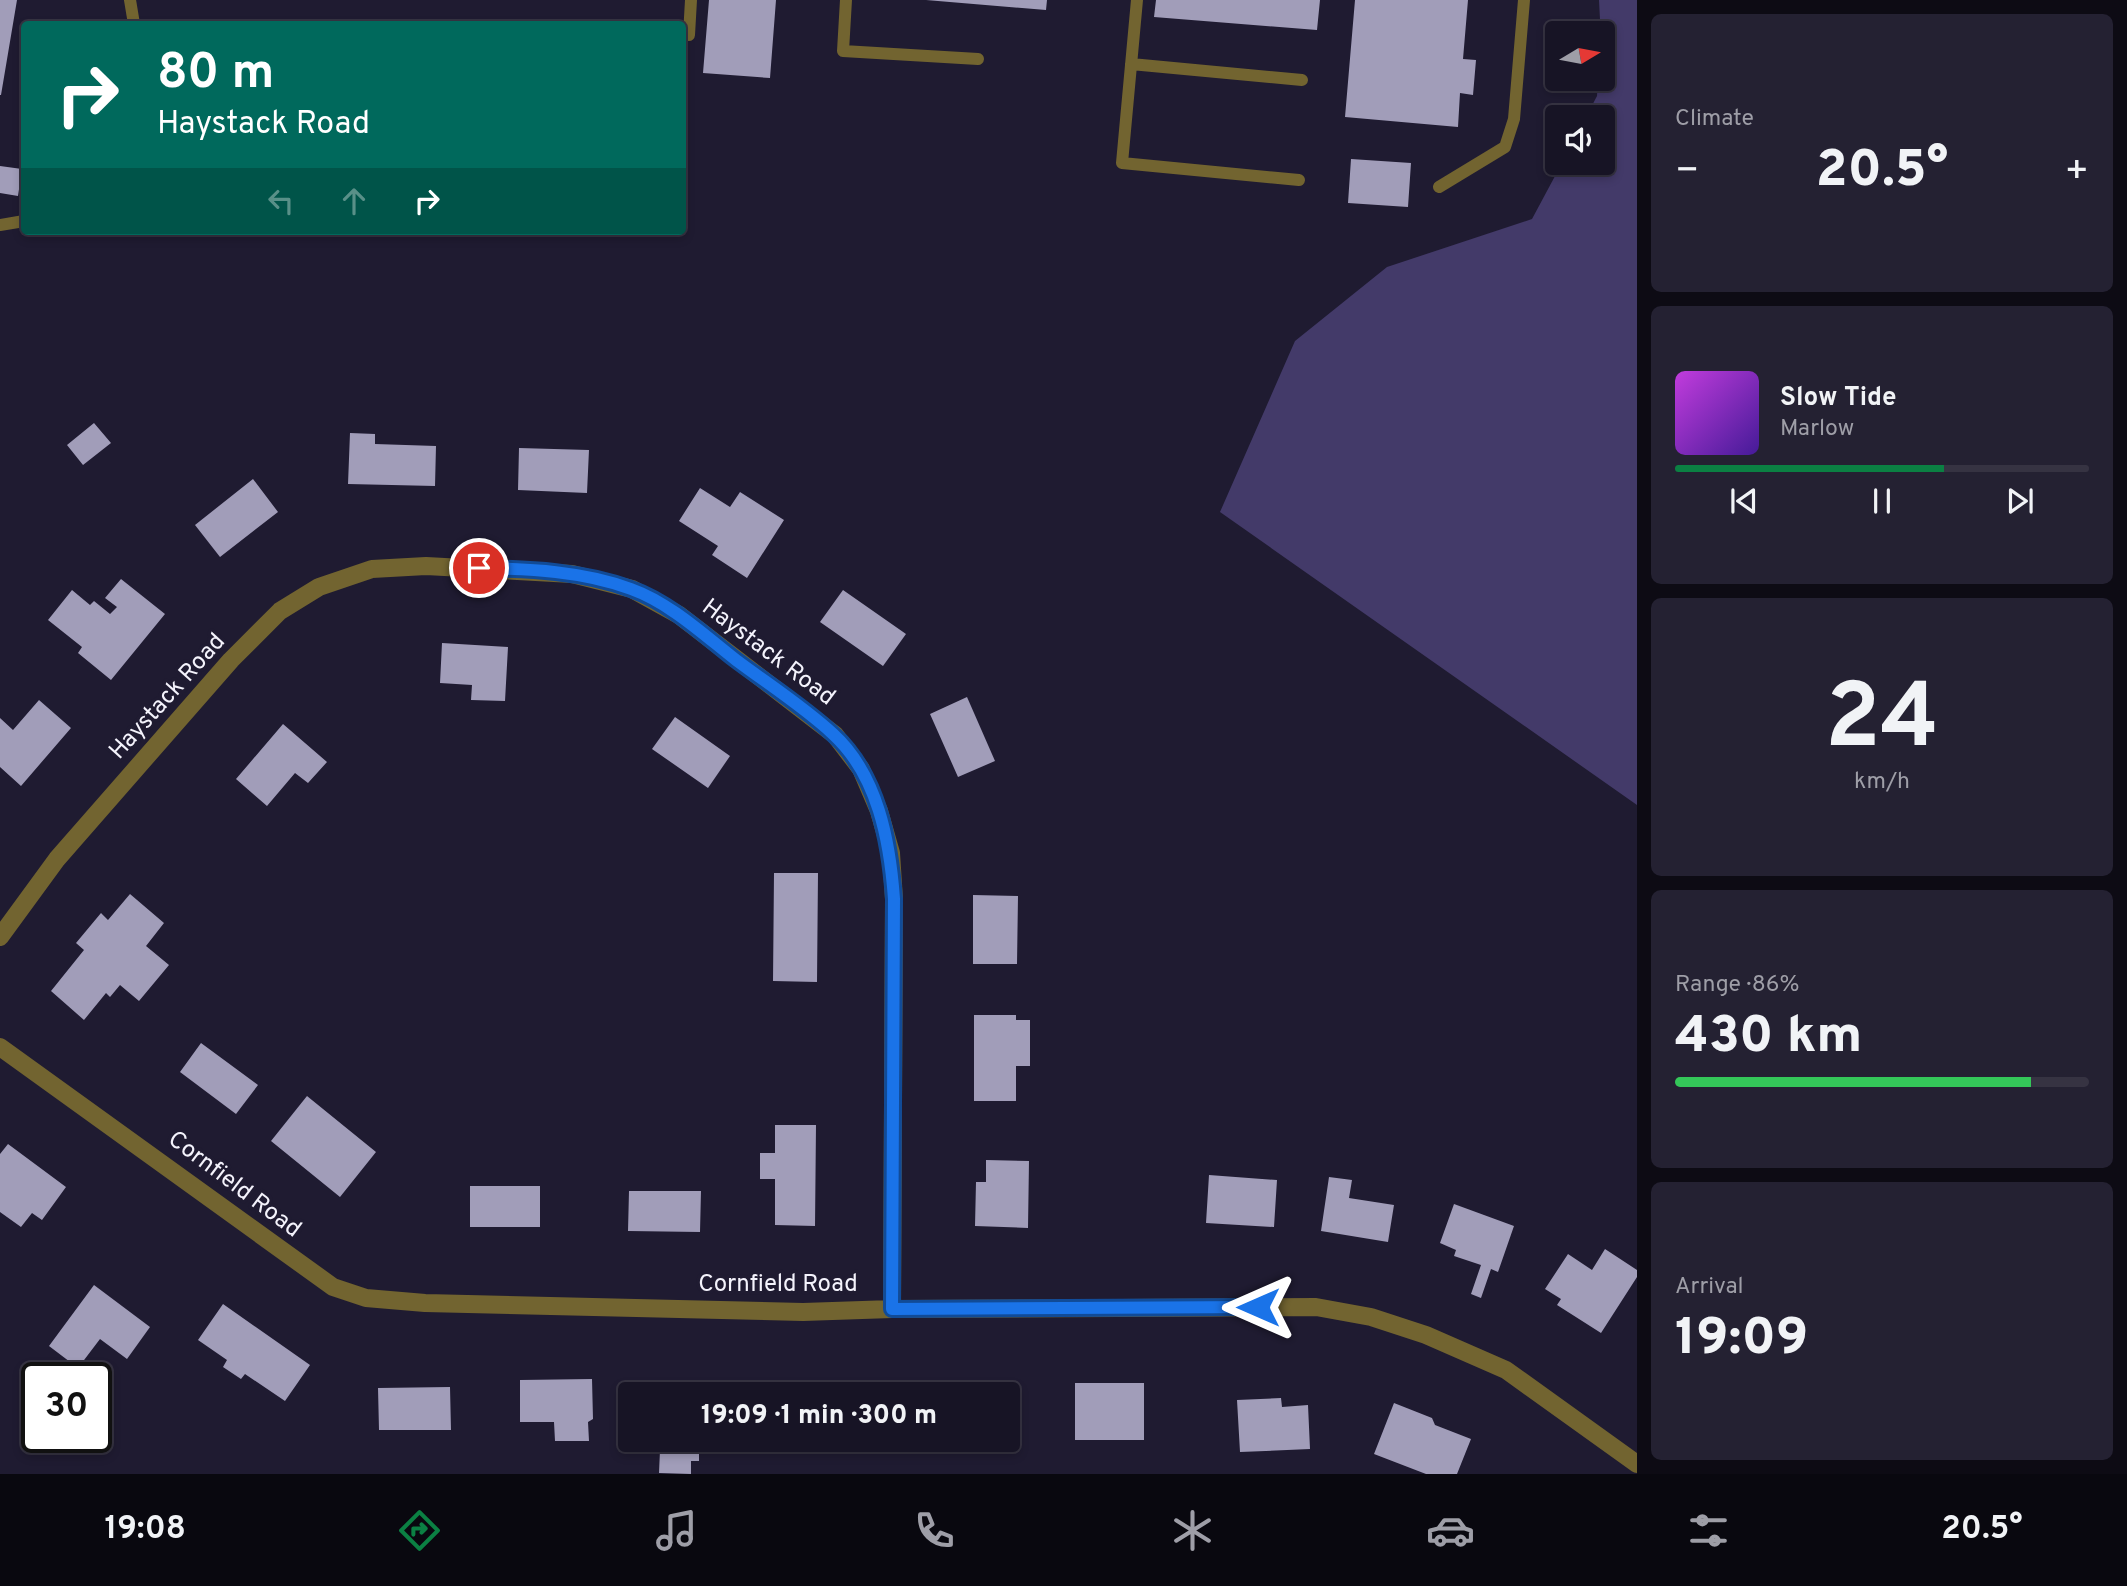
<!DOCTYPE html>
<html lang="en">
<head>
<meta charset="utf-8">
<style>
	:root { --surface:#171425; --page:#242132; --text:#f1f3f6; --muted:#9e9ea7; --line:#363342; --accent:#0b8043 }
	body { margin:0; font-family:Overpass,sans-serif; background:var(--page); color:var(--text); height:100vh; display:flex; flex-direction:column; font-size:26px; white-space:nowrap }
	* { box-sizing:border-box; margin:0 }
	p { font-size:23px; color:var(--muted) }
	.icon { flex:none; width:38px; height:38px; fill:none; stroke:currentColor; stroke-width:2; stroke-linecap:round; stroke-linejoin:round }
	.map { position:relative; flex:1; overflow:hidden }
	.panel { display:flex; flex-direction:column; gap:14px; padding:14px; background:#0d0b14; width:490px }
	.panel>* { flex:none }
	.guide { position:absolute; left:21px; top:21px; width:665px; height:214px; border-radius:7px; box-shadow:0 4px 10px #0003,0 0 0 2px var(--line); background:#00695c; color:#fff; overflow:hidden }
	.needle { width:46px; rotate:80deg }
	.tools { position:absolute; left:1545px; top:21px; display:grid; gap:14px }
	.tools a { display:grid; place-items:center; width:70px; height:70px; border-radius:7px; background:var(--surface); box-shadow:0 4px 10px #0003,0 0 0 2px var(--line); font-size:35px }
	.speed { position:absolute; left:21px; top:1362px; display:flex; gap:14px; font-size:35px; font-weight:700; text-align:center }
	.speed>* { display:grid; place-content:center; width:91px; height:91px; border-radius:50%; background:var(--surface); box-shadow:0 4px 10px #0003,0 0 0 2px var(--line); line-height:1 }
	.speed .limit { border:4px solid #111; border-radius:10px; background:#fff; color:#111 }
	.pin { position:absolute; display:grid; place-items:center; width:60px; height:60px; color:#fff; margin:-30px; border:4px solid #fff; border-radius:50%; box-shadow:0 2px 7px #0007 }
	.me { position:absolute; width:77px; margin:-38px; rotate:270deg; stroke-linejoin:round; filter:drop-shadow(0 0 5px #0008) }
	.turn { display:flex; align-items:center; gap:24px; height:147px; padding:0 21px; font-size:32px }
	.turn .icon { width:91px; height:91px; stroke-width:2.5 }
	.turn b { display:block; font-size:49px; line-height:60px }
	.lanes { display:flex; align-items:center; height:66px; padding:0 21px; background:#0003; justify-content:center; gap:35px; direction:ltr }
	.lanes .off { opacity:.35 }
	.big { font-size:52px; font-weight:800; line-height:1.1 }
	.panel .tile { flex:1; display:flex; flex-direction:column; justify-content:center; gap:10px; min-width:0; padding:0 24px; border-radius:10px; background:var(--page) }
	.panel .dial { align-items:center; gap:0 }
	.dial b { font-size:91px; line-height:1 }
	.song { display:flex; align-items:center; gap:21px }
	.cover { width:84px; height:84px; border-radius:10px; background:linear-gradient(135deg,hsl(290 70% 55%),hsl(260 70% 35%)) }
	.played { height:7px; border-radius:4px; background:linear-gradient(90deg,var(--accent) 65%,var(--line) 65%) }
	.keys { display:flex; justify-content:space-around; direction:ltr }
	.heat { display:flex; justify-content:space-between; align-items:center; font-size:38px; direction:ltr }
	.charge { height:10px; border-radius:5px; background:linear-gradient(90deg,#34c759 86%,var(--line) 0) }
	.trip { position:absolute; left:618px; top:1382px; width:402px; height:70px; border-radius:7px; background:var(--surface); box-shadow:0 4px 10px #0003,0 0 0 2px var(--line); font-weight:800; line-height:70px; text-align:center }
	.tabs { display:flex; height:112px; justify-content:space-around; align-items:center; background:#09080f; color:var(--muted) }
	.tabs .icon { width:49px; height:49px }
	.tabs .current { color:var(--accent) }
	.tabs b { font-size:32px; color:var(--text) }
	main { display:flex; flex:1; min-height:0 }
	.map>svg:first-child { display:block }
	.green { fill:#433a69 }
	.building { fill:#a19db9 }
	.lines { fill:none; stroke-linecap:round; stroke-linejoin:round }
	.lane { stroke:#726430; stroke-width:12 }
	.street { stroke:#726430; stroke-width:18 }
	.route-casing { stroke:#114b97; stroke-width:18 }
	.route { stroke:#1a73e8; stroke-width:12 }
	.labels { text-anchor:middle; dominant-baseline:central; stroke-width:7; stroke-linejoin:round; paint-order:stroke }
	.street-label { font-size:24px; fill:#f4f3fc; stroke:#1f1b31 }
</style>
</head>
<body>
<main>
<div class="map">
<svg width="1637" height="1474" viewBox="0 0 1637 1474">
	<rect width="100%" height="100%" fill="#1f1b31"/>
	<path class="green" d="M1599 0H1637V805L1220 512 1295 341 1387 267 1532 219 1562 163H1603V117H1586L1597 96 1598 79H1603Z"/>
	<path class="building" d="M0 0H17L1 95H0Z
		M709 0H776L770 78 703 73Z
		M926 0H1047L1046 10Z
		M1156 0H1320L1317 30 1154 17Z
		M1355 0H1468L1463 59 1476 60 1473 95 1460 93 1458 127 1345 117Z
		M1351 159 1411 163 1408 207 1348 203Z
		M0 166 22 169 18 196 0 193Z
		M94 423 111 443 83 465 67 445Z
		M350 433 375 434V444L436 446 435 486 348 484Z
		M519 448 589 450 587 493 518 490Z
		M253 479 278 512 220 557 195 525Z
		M700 488 730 507 740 492 784 520 747 578 712 555 718 546 679 521Z
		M121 579 165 614 111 680 78 653 82 647 48 620 72 590 90 605 94 601 110 614 117 607 105 598Z
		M843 590 906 634 883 666 820 622Z
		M442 643 508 647 505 701 471 700 472 685 440 683Z
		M967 697 995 761 958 777 930 714Z
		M39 700 71 728 21 786 0 767V718L13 730Z
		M675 717 730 756 708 788 652 749Z
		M283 724 327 762 308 783 295 773 267 806 236 779Z
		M774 873H818L817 982 773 981Z
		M130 894 164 923 146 946 169 965 139 1001 120 985 110 997 106 993 84 1020 51 991 84 950 76 943 101 913 108 920Z
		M973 895 1018 896 1017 964H973Z
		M974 1015H1016V1020H1030V1066H1016V1101H974Z
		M201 1043 258 1085 236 1114 180 1072Z
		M307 1096 376 1152 340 1197 271 1141Z
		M775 1125H816L815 1226 775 1225V1179H760V1153H775Z
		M8 1144 66 1187 42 1220 32 1213 21 1227 0 1212V1154Z
		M986 1160 1029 1161 1028 1228 975 1226 976 1182H986Z
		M1209 1175 1277 1180 1274 1227 1206 1223Z
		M1329 1177 1352 1180 1349 1198 1394 1205 1388 1242 1321 1231Z
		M470 1186H540V1227H470Z
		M629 1191H701L700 1232 628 1231Z
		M1454 1204 1514 1226 1498 1272 1491 1269 1481 1298 1471 1294 1481 1265 1454 1256 1456 1250 1440 1243Z
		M1605 1249 1637 1270V1277L1601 1333 1557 1305 1561 1299 1545 1289 1568 1254 1592 1270Z
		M94 1285 150 1327 127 1359 100 1339 78 1368 49 1346Z
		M223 1304 310 1365 285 1401 245 1374 241 1379 223 1367 227 1360 198 1340Z
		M592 1379 593 1419 588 1422 589 1441H555L554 1422H520V1380Z
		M1075 1383H1144V1440H1075Z
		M869 1385V1395H798V1386Z
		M959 1386 1006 1387V1395H959Z
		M450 1387 451 1430H379L378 1388Z
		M1281 1398 1282 1407 1308 1405 1310 1449 1240 1452 1237 1400Z
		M1394 1403 1432 1418 1435 1425 1471 1439 1457 1474H1426L1374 1454Z
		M638 1440H745L744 1452 699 1451V1461H691V1474L659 1473 660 1450H638Z
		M799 1440H828V1445H799Z
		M936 1440H957V1451H936Z
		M977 1440H998V1450H977Z"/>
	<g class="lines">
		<path class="lane" d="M130 0 134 24
			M846 0 843 51 978 59
			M1137 0 1122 163 1299 180
			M689 35 691 0
			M1131 64 1302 80
			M1439 187 1505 147 1514 119 1524 0
			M0 225 24 221"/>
		<path class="street" d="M0 937 57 859 231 660 280 611 319 587 372 569 426 566 572 574 632 589 679 615 835 735 861 769 879 811 891 853 894 899 892 1309
			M0 1047 333 1287 366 1298 425 1303 803 1312 892 1309 1316 1307 1371 1317 1426 1335 1506 1370 1637 1464"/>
	</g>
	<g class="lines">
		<g class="route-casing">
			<path id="route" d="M479 568C529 569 583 571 631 589 670 603 704 635 736 660 768 684 804 707 833 734 878 775 890 842 894 899L892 1309 1258 1307"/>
		</g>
		<use href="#route" class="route"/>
	</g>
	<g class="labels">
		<g class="street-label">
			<text transform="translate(768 653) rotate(37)">Haystack Road</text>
			<text transform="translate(168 697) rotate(-48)">Haystack Road</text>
			<text transform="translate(234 1185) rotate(37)">Cornfield Road</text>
			<text x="778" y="1285">Cornfield Road</text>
		</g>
	</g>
</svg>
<div class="tools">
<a><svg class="needle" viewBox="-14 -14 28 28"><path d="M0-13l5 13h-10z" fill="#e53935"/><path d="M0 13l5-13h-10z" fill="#9e9ea7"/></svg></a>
<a><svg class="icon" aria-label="sound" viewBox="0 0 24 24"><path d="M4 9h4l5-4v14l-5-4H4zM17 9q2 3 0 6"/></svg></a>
</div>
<div class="speed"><div class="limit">30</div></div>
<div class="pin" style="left:479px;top:568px;background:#d93025"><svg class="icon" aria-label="arrive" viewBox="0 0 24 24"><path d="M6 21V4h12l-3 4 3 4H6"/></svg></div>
<svg class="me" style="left:1258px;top:1307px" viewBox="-20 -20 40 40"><path d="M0-17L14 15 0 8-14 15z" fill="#1a73e8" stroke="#fff" stroke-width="4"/></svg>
<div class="trip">19:09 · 1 min · 300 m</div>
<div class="guide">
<div class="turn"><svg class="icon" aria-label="right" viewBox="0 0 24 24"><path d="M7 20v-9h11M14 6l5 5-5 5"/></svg><div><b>80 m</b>Haystack Road</div></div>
<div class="lanes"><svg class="icon off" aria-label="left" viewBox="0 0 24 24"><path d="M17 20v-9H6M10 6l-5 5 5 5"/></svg><svg class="icon off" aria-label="ahead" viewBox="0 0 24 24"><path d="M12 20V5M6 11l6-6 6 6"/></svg><svg class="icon" aria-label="right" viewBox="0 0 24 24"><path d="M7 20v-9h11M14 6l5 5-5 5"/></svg></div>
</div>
</div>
<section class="panel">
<div class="tile"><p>Climate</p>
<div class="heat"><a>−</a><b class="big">20.5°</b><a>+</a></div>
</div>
<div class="tile">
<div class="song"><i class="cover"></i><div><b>Slow Tide</b><p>Marlow</p></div></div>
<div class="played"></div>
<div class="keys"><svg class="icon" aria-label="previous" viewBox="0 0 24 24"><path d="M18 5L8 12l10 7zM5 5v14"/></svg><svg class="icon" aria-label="pause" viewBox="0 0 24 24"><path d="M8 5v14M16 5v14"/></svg><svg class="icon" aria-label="next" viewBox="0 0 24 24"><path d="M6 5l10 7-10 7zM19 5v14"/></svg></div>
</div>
<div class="tile dial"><b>24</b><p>km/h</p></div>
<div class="tile"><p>Range · 86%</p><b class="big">430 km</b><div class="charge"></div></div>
<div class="tile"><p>Arrival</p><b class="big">19:09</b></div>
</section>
</main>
<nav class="tabs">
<b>19:08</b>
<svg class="icon current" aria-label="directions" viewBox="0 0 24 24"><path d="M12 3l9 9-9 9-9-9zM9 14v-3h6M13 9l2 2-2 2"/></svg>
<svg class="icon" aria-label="music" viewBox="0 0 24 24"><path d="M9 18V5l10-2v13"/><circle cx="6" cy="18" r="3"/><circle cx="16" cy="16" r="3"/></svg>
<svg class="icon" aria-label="phone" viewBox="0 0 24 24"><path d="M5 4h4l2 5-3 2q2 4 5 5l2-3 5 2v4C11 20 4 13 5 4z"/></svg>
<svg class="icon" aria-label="climate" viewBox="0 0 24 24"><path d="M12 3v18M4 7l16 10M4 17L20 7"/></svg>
<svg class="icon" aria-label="car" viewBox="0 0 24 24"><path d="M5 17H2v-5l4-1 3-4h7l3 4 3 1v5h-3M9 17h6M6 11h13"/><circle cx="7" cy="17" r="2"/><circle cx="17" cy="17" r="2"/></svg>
<svg class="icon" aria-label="filters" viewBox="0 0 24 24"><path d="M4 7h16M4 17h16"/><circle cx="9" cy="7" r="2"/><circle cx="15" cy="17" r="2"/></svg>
<b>20.5°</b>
</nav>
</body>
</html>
